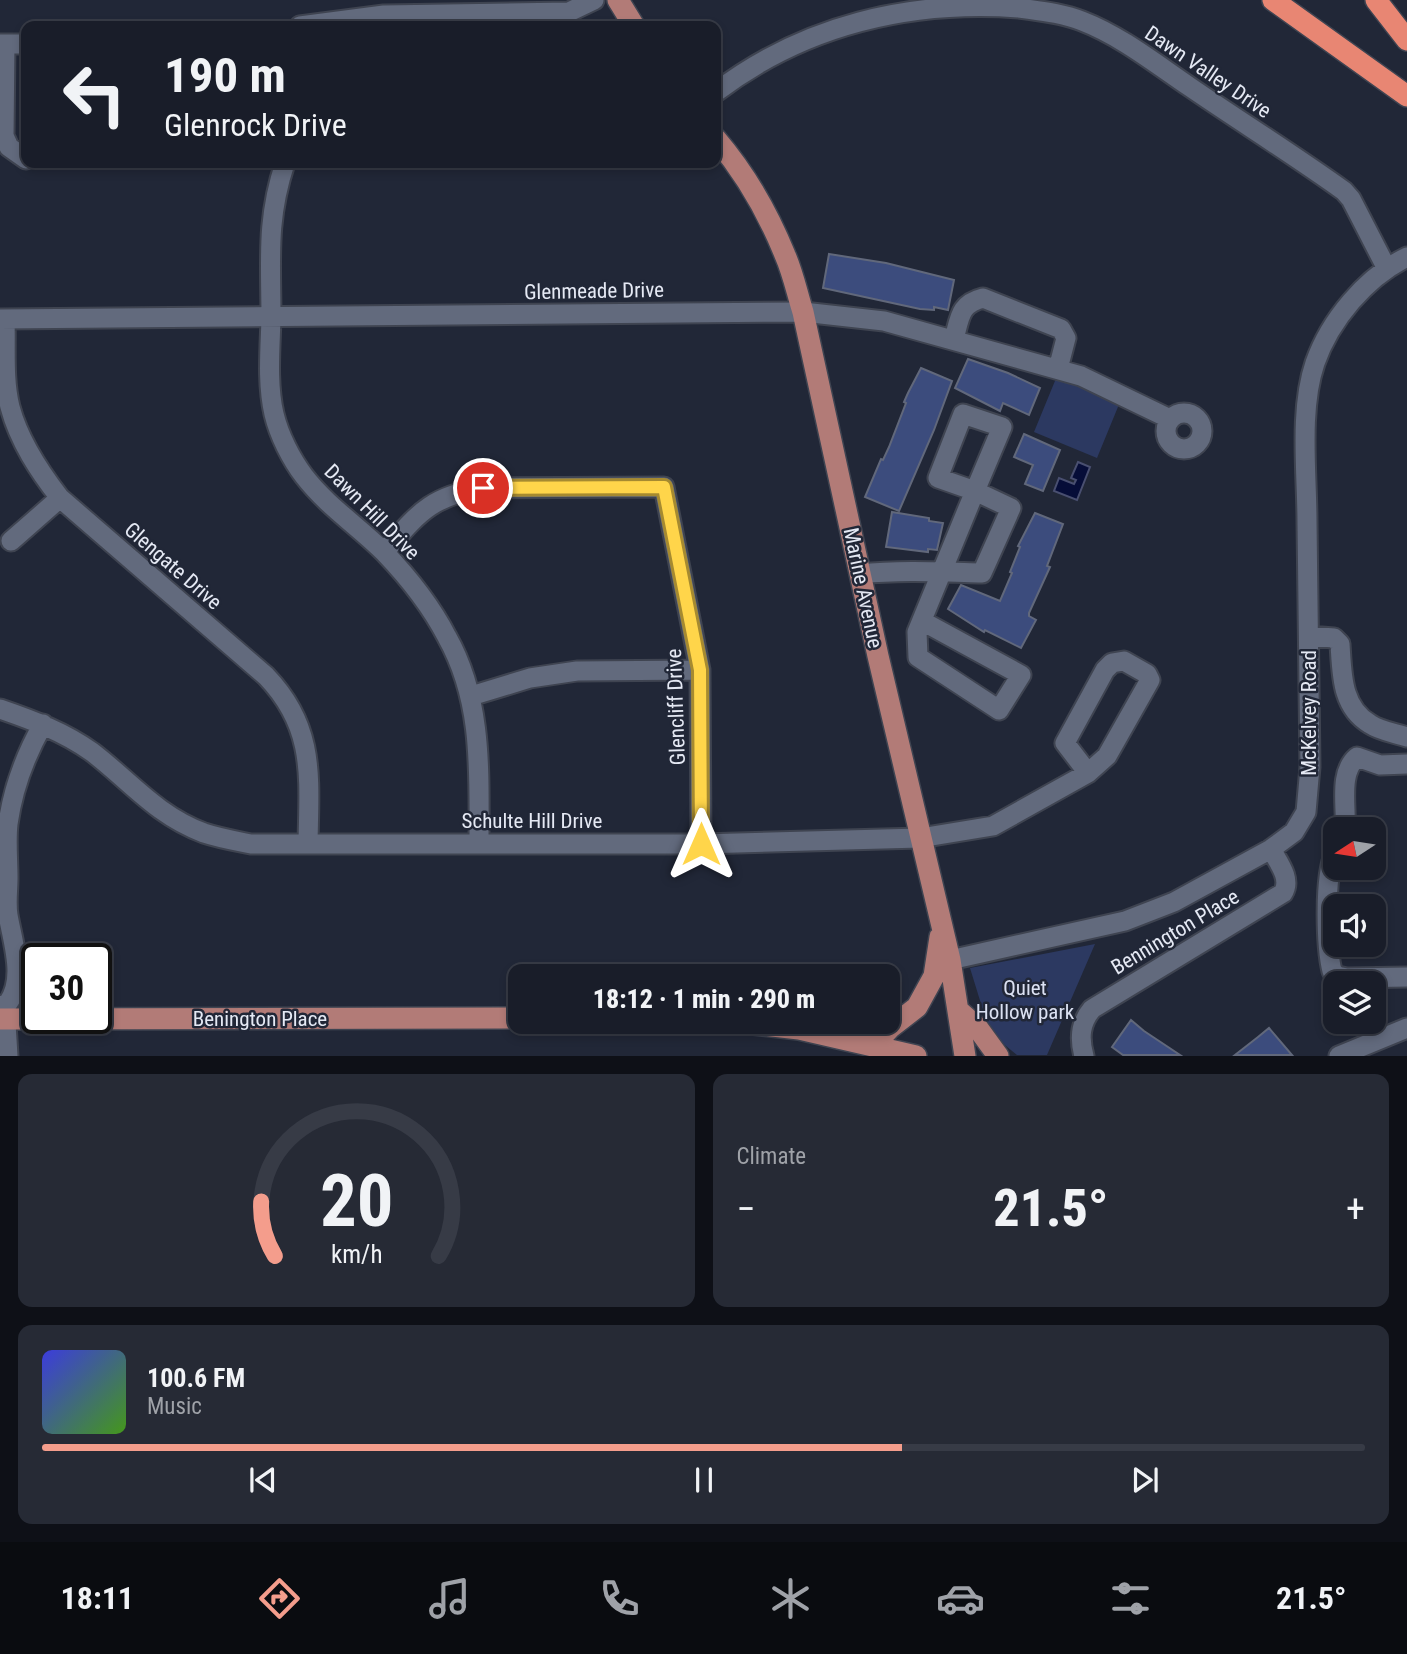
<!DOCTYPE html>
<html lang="en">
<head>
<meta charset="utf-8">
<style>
	:root { --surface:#191d29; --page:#262a35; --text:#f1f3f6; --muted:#9fa2a8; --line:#373b46; --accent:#f49d8c }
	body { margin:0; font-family:"Roboto Condensed",sans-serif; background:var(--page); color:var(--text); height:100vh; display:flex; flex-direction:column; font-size:26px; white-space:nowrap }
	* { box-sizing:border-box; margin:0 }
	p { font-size:23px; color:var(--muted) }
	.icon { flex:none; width:38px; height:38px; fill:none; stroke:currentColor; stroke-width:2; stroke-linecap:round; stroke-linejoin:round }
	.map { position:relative; height:1056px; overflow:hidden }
	.sheet { display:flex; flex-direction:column; gap:18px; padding:18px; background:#0e1017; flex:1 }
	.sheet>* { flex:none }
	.top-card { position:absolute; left:21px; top:21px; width:700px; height:147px; border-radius:14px; box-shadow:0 4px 10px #0003,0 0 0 2px var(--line); background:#191d29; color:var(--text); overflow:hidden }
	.needle { width:46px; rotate:258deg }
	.fabs { position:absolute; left:1323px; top:817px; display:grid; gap:14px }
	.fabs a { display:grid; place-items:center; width:63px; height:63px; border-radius:14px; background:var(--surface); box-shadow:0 4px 10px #0003,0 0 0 2px var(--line); font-size:35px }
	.speed { position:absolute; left:21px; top:943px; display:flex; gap:14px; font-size:35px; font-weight:700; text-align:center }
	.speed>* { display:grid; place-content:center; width:91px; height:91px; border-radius:50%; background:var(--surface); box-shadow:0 4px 10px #0003,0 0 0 2px var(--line); line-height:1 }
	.speed .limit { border:4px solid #111; border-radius:10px; background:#fff; color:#111 }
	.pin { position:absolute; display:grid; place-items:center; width:60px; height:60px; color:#fff; margin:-30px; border:4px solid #fff; border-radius:50%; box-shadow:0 2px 7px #0007 }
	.me { position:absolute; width:77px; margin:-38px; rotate:0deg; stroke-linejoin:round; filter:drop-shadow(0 0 5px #0008) }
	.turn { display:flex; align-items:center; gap:24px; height:147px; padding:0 28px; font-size:32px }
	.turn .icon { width:91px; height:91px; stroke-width:2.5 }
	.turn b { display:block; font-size:49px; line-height:60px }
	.big { font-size:52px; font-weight:800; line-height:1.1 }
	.sheet .card { flex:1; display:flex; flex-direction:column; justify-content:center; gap:10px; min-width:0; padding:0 24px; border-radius:14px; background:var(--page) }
	.sheet .dial { align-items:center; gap:0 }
	.dial svg { height:182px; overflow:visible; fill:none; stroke:var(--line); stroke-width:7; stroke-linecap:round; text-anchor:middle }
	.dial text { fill:var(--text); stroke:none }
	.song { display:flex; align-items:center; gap:21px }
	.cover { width:84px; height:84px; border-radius:10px; background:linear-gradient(135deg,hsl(240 70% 55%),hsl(100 70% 35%)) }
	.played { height:7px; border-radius:4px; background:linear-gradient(90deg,var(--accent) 65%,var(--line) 65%) }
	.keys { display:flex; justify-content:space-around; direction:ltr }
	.heat { display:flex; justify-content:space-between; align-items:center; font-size:38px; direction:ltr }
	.sheet .tiles { flex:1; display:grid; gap:18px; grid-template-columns:1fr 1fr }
	.card:last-child { grid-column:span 2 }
	.trip { position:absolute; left:508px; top:964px; width:392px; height:70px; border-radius:14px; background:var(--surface); box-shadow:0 4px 10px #0003,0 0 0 2px var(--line); font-weight:800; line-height:70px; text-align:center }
	.menu { display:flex; height:112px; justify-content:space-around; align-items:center; background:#0a0c10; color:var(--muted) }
	.menu .icon { width:49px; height:49px }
	.menu .current { color:var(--accent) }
	.menu b { font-size:32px; color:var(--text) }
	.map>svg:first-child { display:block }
	.green { fill:#2c3961 }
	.water { fill:#060d38; stroke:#494f70; stroke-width:2 }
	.building { fill:#3c4c7d; stroke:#61687b; stroke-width:2 }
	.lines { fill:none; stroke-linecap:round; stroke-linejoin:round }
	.minor-casing { stroke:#3f4451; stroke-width:23 }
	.major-casing { stroke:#3f4451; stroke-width:24 }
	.highway-casing { stroke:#3f4451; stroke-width:24 }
	.minor { stroke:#626a7d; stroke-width:19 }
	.major { stroke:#b27b77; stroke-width:21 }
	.highway { stroke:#e88673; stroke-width:21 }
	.route-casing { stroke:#a68a30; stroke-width:18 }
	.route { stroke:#ffd54a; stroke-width:12 }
	.labels { text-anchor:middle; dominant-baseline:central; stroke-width:5; stroke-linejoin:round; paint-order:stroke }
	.street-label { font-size:21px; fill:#e5e9f4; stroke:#212737 }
	.park-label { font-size:21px; fill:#dbe1f2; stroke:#212737 }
</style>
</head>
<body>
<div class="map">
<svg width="1407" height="1056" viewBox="0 0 1407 1056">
	<rect width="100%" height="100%" fill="#212737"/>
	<path class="green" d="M1057 376 1120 402 1097 458 1034 432Z
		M1095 944 1047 1055H1017L990 1033 970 968Z"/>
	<path class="water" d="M1078 462 1090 467 1077 500 1054 491 1059 478 1074 484 1076 480 1071 478Z"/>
	<path class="building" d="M829 254 886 263 954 280 948 310 934 307V310L920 309 823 288Z
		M968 359 1008 373 1040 388 1029 415 1003 403 1000 411 955 388Z
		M921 368 952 381 934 430 899 511 865 497 881 459 883 460 889 447 906 403 904 402 908 393Z
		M1024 434 1060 450 1043 491 1025 484 1033 465 1014 457Z
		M892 512 929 518V521L943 523 937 550 928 549V552L886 547Z
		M1035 513 1063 524 1047 566 1050 567 1029 613V616L1036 620 1021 648 985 630 984 632 948 609 961 585 1000 601 1012 573 1010 572 1020 547 1018 546Z
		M1131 1020 1144 1031 1180 1055H1123L1112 1047Z
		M1269 1028 1292 1055H1235L1258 1037Z"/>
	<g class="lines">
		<g class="minor-casing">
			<path id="minor" d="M300 26 384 15 569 12 594 0
				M0 44H26
				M5 44 4 136 9 147 26 159
				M716 92C804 25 910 0 1019 8 1040 11 1062 13 1082 21 1121 36 1156 64 1190 87 1241 122 1294 155 1344 191L1351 199 1387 269
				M285 163C266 220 271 261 271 319 270 350 267 384 274 414 279 435 291 459 304 476 327 506 358 526 384 552 408 577 431 606 447 637 483 701 479 772 479 843
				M0 319 803 312 884 321 1081 376 1170 419
				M5 319C6 348 3 379 10 407 19 441 39 471 60 498L266 676C316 728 309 778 308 844
				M954 339C960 318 959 304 983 298L1061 329 1066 338 1058 369
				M1166 431a18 18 0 1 1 36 0a18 18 0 1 1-36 0Z
				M11 541 60 498
				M384 552C418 514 430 496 483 488L664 487 700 670 701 844
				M860 574C900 570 941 572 982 573L1011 508 975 491 1002 427 963 414 938 478 975 491 917 632 918 657 999 710 1021 675 922 621
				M1309 636 1334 638 1340 644C1342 673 1341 707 1370 724 1380 731 1395 733 1407 737
				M471 696 530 678 577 671 700 670
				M0 709C32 720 64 732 92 752 130 781 156 815 204 833 219 838 236 841 251 844H701L920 838 993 826 1088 773 1107 756 1150 680 1147 674 1124 661 1112 663 1105 670 1065 743 1088 773
				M1345 830C1347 807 1338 773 1357 757L1380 765 1407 764
				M1335 853C1324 876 1326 946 1332 971L1337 976 1347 978 1407 977
				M950 960 1125 921 1174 902 1271 849 1294 832 1306 812 1310 767C1309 685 1308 604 1307 522 1307 473 1299 410 1315 363 1330 320 1366 277 1407 257
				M3 1005 5 1007 8 1056
				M5 1007C27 982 13 944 8 915 6 903 8 890 8 878 8 860 6 841 8 824 13 787 25 756 43 724
				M1084 1056C1079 1038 1080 1023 1092 1009L1283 893C1292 879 1278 862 1271 849
				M1339 1056 1407 1028"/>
		</g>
		<g class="major-casing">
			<path id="major" d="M618 0 634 26
				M716 139C745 173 768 213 785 255 793 273 797 293 803 312L878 656 950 960 965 1056
				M958 1010 977 1027 998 1056
				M0 1019 520 1018
				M736 1022 799 1029 916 1056
				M875 1044 890 1028 917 1007 934 976 940 937"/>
		</g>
		<g class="highway-casing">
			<path id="highway" d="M1273 0 1407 96
				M1376 0 1407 40"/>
		</g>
		<use href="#minor" class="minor"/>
		<use href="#major" class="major"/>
		<use href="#highway" class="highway"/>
	</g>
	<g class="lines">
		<g class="route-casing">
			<path id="route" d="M483 488 664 487 700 670 701 844"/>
		</g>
		<use href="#route" class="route"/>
	</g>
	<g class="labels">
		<g class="street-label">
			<text transform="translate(1208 72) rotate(34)">Dawn Valley Drive</text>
			<text transform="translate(594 291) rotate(-1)">Glenmeade Drive</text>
			<text transform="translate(372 512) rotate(45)">Dawn Hill Drive</text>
			<text transform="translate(173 566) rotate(41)">Glengate Drive</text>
			<text transform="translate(863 588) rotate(78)">Marine Avenue</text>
			<text transform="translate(676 707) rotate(-92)">Glencliff Drive</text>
			<text transform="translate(1309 713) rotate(-90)">McKelvey Road</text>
			<text x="532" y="821">Schulte Hill Drive</text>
			<text transform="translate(1175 932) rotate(-31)">Bennington Place</text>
			<text x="260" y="1019">Benington Place</text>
		</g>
		<g class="park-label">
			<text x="1025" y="988">Quiet<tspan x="1025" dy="24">Hollow park</tspan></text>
		</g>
	</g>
</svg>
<div class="fabs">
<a><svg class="needle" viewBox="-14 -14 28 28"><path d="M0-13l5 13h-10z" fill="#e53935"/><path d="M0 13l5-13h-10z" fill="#9fa2a8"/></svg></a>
<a><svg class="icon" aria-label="sound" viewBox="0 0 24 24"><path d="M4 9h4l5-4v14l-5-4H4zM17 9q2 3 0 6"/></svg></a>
<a><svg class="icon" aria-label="layers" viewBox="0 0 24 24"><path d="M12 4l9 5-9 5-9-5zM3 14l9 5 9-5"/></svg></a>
</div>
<div class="speed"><div class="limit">30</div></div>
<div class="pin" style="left:483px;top:488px;background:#d93025"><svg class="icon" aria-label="arrive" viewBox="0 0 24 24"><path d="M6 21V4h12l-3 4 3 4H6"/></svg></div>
<svg class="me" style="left:701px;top:844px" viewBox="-20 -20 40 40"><path d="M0-17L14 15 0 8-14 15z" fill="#ffd54a" stroke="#fff" stroke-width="4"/></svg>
<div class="trip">18:12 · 1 min · 290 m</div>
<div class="top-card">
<div class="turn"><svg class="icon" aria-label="left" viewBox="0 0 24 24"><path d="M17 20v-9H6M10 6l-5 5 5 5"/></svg><div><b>190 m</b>Glenrock Drive</div></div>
</div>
</div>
<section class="sheet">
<div class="tiles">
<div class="card dial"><svg viewBox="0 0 100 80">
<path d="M14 69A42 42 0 1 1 86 69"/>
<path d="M14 69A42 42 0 0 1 8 45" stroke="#f49d8c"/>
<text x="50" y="56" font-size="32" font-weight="700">20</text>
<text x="50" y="72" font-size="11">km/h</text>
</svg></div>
<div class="card"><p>Climate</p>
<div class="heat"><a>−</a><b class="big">21.5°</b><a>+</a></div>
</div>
<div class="card">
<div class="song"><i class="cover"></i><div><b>100.6 FM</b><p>Music</p></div></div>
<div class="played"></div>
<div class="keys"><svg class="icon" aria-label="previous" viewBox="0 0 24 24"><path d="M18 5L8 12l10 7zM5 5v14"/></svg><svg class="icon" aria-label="pause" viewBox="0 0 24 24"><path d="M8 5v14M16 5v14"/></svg><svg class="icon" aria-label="next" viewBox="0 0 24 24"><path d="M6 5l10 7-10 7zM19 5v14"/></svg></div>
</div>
</div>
</section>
<nav class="menu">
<b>18:11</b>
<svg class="icon current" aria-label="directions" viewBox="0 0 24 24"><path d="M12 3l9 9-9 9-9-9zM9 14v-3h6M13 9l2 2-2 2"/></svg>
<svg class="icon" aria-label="music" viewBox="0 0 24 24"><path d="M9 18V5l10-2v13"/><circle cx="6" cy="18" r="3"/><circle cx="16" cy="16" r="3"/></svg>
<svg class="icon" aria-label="phone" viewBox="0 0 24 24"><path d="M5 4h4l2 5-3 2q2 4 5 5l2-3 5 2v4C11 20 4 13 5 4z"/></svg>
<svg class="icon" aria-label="climate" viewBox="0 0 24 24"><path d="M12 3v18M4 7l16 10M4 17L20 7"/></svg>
<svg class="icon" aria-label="car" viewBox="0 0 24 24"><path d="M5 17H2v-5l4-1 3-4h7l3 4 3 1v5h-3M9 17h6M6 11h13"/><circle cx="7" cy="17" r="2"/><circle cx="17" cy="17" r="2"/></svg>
<svg class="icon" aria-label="filters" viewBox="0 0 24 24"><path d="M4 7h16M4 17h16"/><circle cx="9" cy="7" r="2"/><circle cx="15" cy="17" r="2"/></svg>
<b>21.5°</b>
</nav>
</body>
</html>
